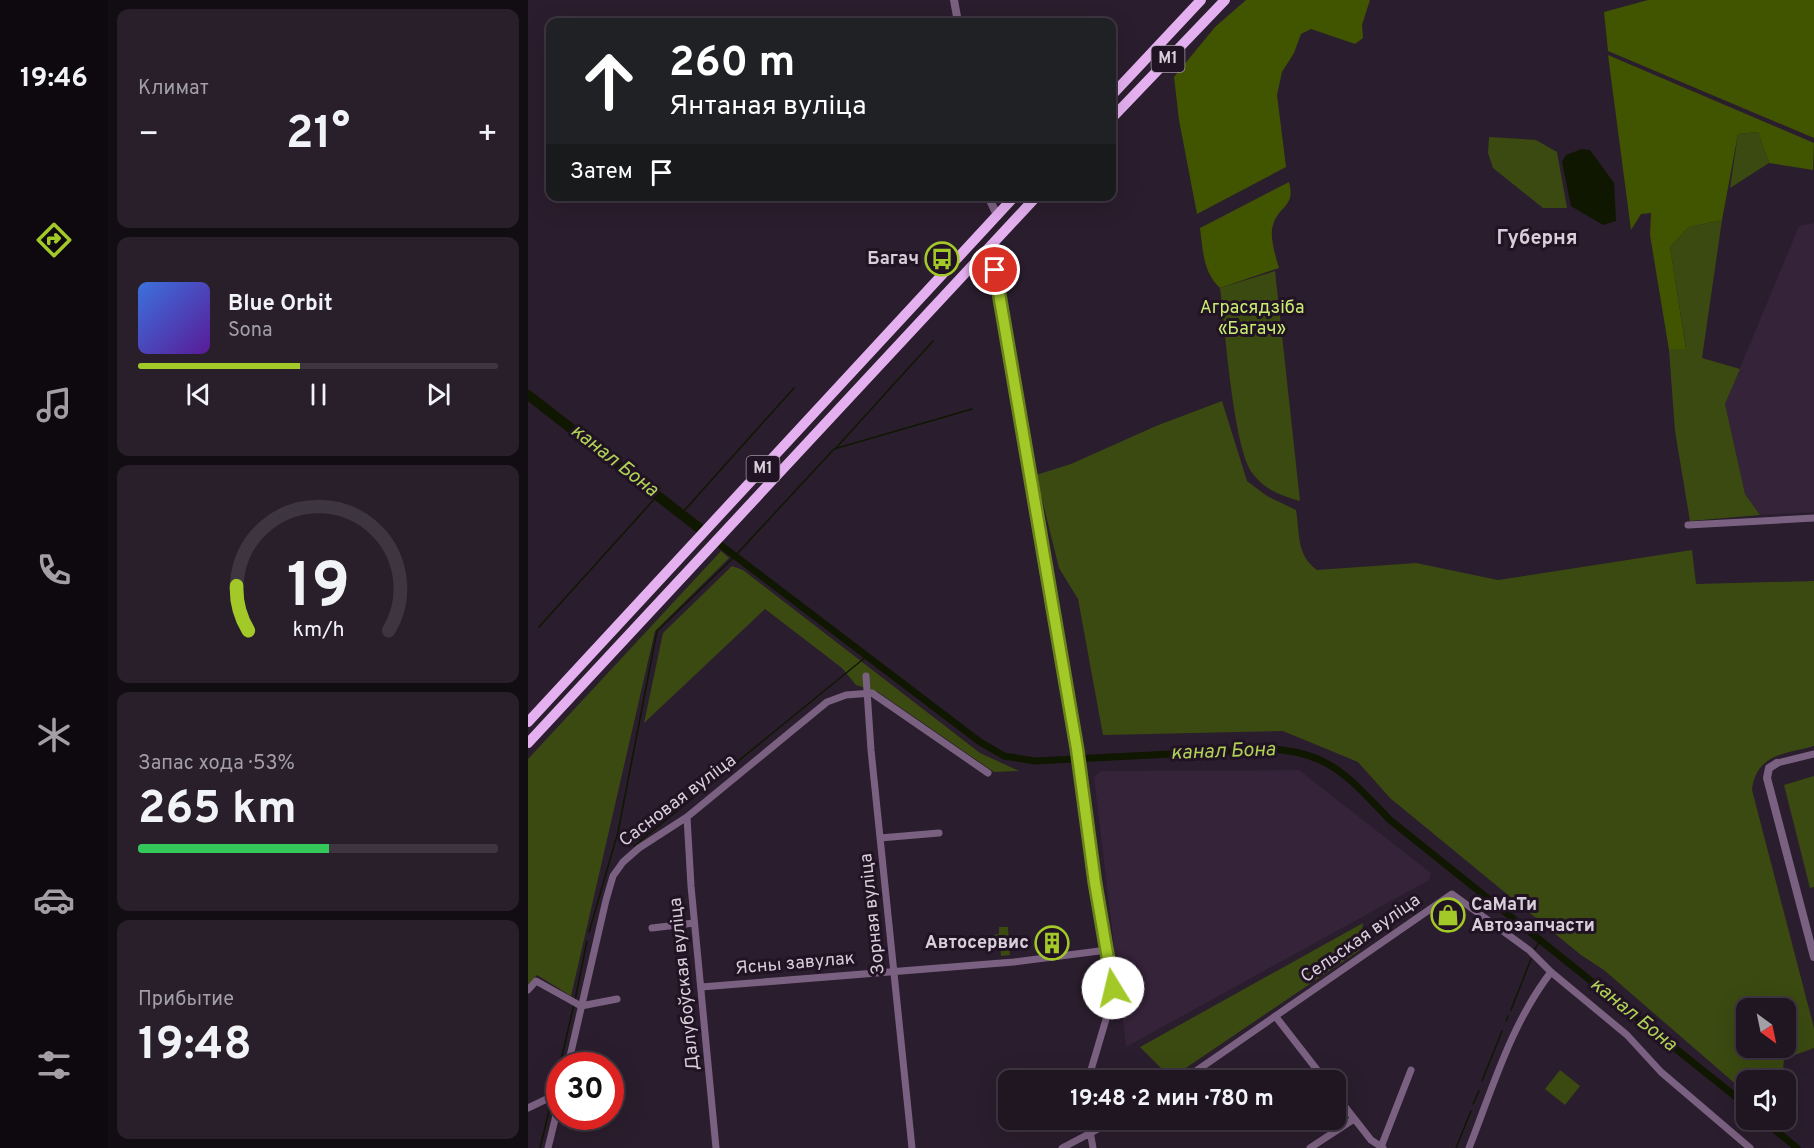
<!DOCTYPE html>
<html lang="ru">
<head>
<meta charset="utf-8">
<style>
	:root { --surface:#201622; --page:#281f2a; --text:#f1f3f6; --muted:#a29fa5; --line:#3d3540; --accent:#a2c928 }
	body { margin:0; font-family:Overpass,sans-serif; background:var(--page); color:var(--text); height:100vh; display:flex; flex-direction:column; font-size:22px; white-space:nowrap }
	* { box-sizing:border-box; margin:0 }
	p { font-size:20px; color:var(--muted) }
	.icon { flex:none; width:33px; height:33px; fill:none; stroke:currentColor; stroke-width:2; stroke-linecap:round; stroke-linejoin:round }
	.map { position:relative; flex:1; overflow:hidden }
	.panel { display:flex; flex-direction:column; gap:9px; padding:9px; background:#120c13; width:420px }
	.panel>* { flex:none }
	.hud { position:absolute; left:18px; top:18px; width:570px; height:183px; border-radius:12px; box-shadow:0 6px 24px #0002,0 0 0 2px var(--line); background:#202124; color:#fff; overflow:hidden }
	.needle { width:39px; rotate:147deg }
	.buttons { position:absolute; left:1208px; top:998px; display:grid; gap:12px }
	.buttons a { display:grid; place-items:center; width:60px; height:60px; border-radius:12px; background:var(--surface); box-shadow:0 6px 24px #0002,0 0 0 2px var(--line); font-size:30px }
	.speed { position:absolute; left:18px; top:1052px; display:flex; gap:12px; font-size:30px; font-weight:700; text-align:center }
	.speed>* { display:grid; place-content:center; width:78px; height:78px; border-radius:50%; background:var(--surface); box-shadow:0 6px 24px #0002,0 0 0 2px var(--line); line-height:1 }
	.speed .limit { border:9px solid #d22; background:#fff; color:#111 }
	.pin { position:absolute; display:grid; place-items:center; width:51px; height:51px; color:#fff; margin:-26px; border:3px solid #fff; border-radius:50%; box-shadow:0 2px 6px #0007 }
	.me { position:absolute; width:66px; margin:-33px; rotate:351deg; stroke-linejoin:round; filter:drop-shadow(0 0 4px #0008) }
	.turn { display:flex; align-items:center; gap:21px; height:126px; padding:0 24px; font-size:27px }
	.turn .icon { width:78px; height:78px; stroke-width:2.5 }
	.turn b { display:block; font-size:42px; line-height:51px }
	.then { display:flex; align-items:center; height:57px; padding:0 24px; background:#0003; gap:12px; font-size:22px }
	.big { font-size:45px; font-weight:700; line-height:1.1 }
	.panel .widget { flex:1; display:flex; flex-direction:column; justify-content:center; gap:9px; min-width:0; padding:0 21px; border-radius:12px; background:var(--page) }
	.panel .dial { align-items:center; gap:0 }
	.dial svg { height:156px; overflow:visible; fill:none; stroke:var(--line); stroke-width:7; stroke-linecap:round; text-anchor:middle }
	.dial text { fill:var(--text); stroke:none }
	.song { display:flex; align-items:center; gap:18px }
	.cover { width:72px; height:72px; border-radius:9px; background:linear-gradient(135deg,hsl(220 70% 55%),hsl(270 70% 35%)) }
	.played { height:6px; border-radius:3px; background:linear-gradient(90deg,var(--accent) 45%,var(--line) 45%) }
	.keys { display:flex; justify-content:space-around; direction:ltr }
	.heat { display:flex; justify-content:space-between; align-items:center; font-size:33px; direction:ltr }
	.charge { height:9px; border-radius:4px; background:linear-gradient(90deg,#34c759 53%,var(--line) 0) }
	.trip { position:absolute; left:470px; top:1070px; width:348px; height:60px; border-radius:12px; background:var(--surface); box-shadow:0 6px 24px #0002,0 0 0 2px var(--line); font-weight:700; line-height:60px; text-align:center }
	main { display:flex; flex:1; min-height:0 }
	.tabs { display:flex; flex-direction:column; width:108px; justify-content:space-around; align-items:center; background:#0d090e; color:var(--muted) }
	.tabs .icon { width:42px; height:42px }
	.tabs .current { color:var(--accent) }
	.tabs b { font-size:27px; color:var(--text) }
	.map>svg:first-child { display:block }
	.built { fill:#352339 }
	.green { fill:#3b4a11; fill-rule:evenodd }
	.forest { fill:#415400 }
	.water { fill:#101700 }
	.lines { fill:none; stroke-linecap:round; stroke-linejoin:round }
	.stream { stroke:#101700; stroke-width:1.5 }
	.canal { stroke:#101700; stroke-width:7 }
	.river { stroke:#101700; stroke-width:10 }
	.minor { stroke:#7b6181; stroke-width:7 }
	.tertiary { stroke:#7b6181; stroke-width:8 }
	.trunk { stroke:#e4b0f0; stroke-width:10 }
	.route-casing { stroke:#69831a; stroke-width:15 }
	.route { stroke:#a2c928; stroke-width:10 }
	.labels { text-anchor:middle; dominant-baseline:central; stroke-width:6; stroke-linejoin:round; paint-order:stroke }
	.shield { fill:#211323; stroke:#a096a2; stroke-width:1.5 }
	.shield-label { font-size:16px; font-weight:bold; fill:#d7ced9 }
	.poi-label { font-size:18px; font-weight:bold; fill:#d7ced9; stroke:#211323; text-anchor:end }
	.park-label { font-size:18px; fill:#c8ed70; stroke:#211323 }
	.street-label { font-size:18px; fill:#d7ced9; stroke:#211323 }
	.neighbourhood-label { font-size:20px; font-weight:bold; fill:#d7ced9; stroke:#211323 }
	.water-label { font-size:20px; font-style:italic; fill:#b0d355; stroke:#211323 }
</style>
</head>
<body>
<main>
<nav class="tabs">
<b>19:46</b>
<svg class="icon current" aria-label="directions" viewBox="0 0 24 24"><path d="M12 3l9 9-9 9-9-9zM9 14v-3h6M13 9l2 2-2 2"/></svg>
<svg class="icon" aria-label="music" viewBox="0 0 24 24"><path d="M9 18V5l10-2v13"/><circle cx="6" cy="18" r="3"/><circle cx="16" cy="16" r="3"/></svg>
<svg class="icon" aria-label="phone" viewBox="0 0 24 24"><path d="M5 4h4l2 5-3 2q2 4 5 5l2-3 5 2v4C11 20 4 13 5 4z"/></svg>
<svg class="icon" aria-label="climate" viewBox="0 0 24 24"><path d="M12 3v18M4 7l16 10M4 17L20 7"/></svg>
<svg class="icon" aria-label="car" viewBox="0 0 24 24"><path d="M5 17H2v-5l4-1 3-4h7l3 4 3 1v5h-3M9 17h6M6 11h13"/><circle cx="7" cy="17" r="2"/><circle cx="17" cy="17" r="2"/></svg>
<svg class="icon" aria-label="filters" viewBox="0 0 24 24"><path d="M4 7h16M4 17h16"/><circle cx="9" cy="7" r="2"/><circle cx="15" cy="17" r="2"/></svg>
</nav>
<section class="panel">
<div class="widget"><p>Климат</p>
<div class="heat"><a>−</a><b class="big">21°</b><a>+</a></div>
</div>
<div class="widget">
<div class="song"><i class="cover"></i><div><b>Blue Orbit</b><p>Sona</p></div></div>
<div class="played"></div>
<div class="keys"><svg class="icon" aria-label="previous" viewBox="0 0 24 24"><path d="M18 5L8 12l10 7zM5 5v14"/></svg><svg class="icon" aria-label="pause" viewBox="0 0 24 24"><path d="M8 5v14M16 5v14"/></svg><svg class="icon" aria-label="next" viewBox="0 0 24 24"><path d="M6 5l10 7-10 7zM19 5v14"/></svg></div>
</div>
<div class="widget dial"><svg viewBox="0 0 100 80">
<path d="M14 69A42 42 0 1 1 86 69"/>
<path d="M14 69A42 42 0 0 1 8 46" stroke="#a2c928"/>
<text x="50" y="56" font-size="32" font-weight="700">19</text>
<text x="50" y="72" font-size="11">km/h</text>
</svg></div>
<div class="widget"><p>Запас хода · 53%</p><b class="big">265 km</b><div class="charge"></div></div>
<div class="widget"><p>Прибытие</p><b class="big">19:48</b></div>
</section>
<div class="map">
<svg width="1286" height="1148" viewBox="0 0 1286 1148">
	<rect width="100%" height="100%" fill="#2a1d2d"/>
	<path class="built" d="M1286 223V512L1232 515 1217 494 1197 404 1271 226Z
		M771 770 903 873 901 880 598 1047 566 777 573 771Z"/>
	<path class="green" d="M1230 132 1241 163 1202 188 1210 134Z
		M961 137 1008 140 1029 152 1039 208H1015L965 168 960 153Z
		M1194 220 1174 358 1212 369 1197 404 1217 494 1232 515 1162 521 1147 431 1141 350 1158 348 1142 247 1161 227Z
		M747 271 772 501C754 496 737 490 725 474 705 449 697 326 692 288Z
		M694 401 719 481 739 496 768 510C772 533 768 555 789 570L888 563 970 580 1164 550 1168 584 1286 581V746C1257 754 1228 754 1224 790L1286 1028V1048L1256 1059 1254 1080H1218V1093L1076 970 1053 955 862 798 830 762 755 731 575 735 550 599 531 568 508 475 543 464 628 426ZM1218 1008H1257V1047H1218Z
		M193 551 201 558 127 631 43 996 9 975 0 985V759Z
		M204 566 215 570 452 753 491 771 466 772 350 692 328 685 314 668 237 609 116 723 135 633Z
		M1286 776V887L1282 888 1256 785Z
		M835 923 832 950 643 1078 612 1047Z
		M471 927H480L482 955 473 956 472 942 465 943V935L471 934Z
		M1032 1070 1052 1086 1037 1105 1017 1089Z"/>
	<path class="forest" d="M718 0H842L834 25 835 38 827 44 783 29 773 34 766 53 754 72 749 95 758 167 669 214 651 120 646 77 687 27Z
		M1120 0H1286V138L1080 51 1076 12Z
		M1080 55 1286 143 1285 170 1241 163 1230 132 1210 134 1194 220 1161 227 1142 247 1158 349 1141 350 1122 235 1123 213 1113 214 1103 230Z
		M761 182C768 207 751 205 745 225 741 237 748 257 751 268L692 288C675 272 675 251 672 228Z"/>
	<path class="water" d="M1054 149 1062 150 1086 183 1088 221 1075 225 1043 206 1034 162 1038 155Z"/>
	<g class="lines">
		<path class="stream" d="M307 449 405 341
			M154 513 266 388
			M11 627 130 495
			M106 846 339 656
			M61 932 90 832 129 631 207 556 306 449 444 409
			M1007 949 1013 939
			M47 1000 59 941
			M983 1010 1003 959
			M978 1021 980 1016
			M32 1065 46 1004
			M954 1081 974 1031
			M26 1092 32 1069
			M945 1104 951 1091
			M12 1148 24 1099
			M928 1148 943 1111"/>
		<path class="canal" d="M190 543 452 742 476 756 507 761 740 749C802 751 822 779 862 820L1218 1105
			M1234 1119 1269 1148"/>
		<path class="river" d="M0 395 171 528"/>
		<path class="minor" d="M462 247 549 749 567 883 584 978V999L560 1080
			M1160 525 1286 518
			M338 676 343 750 384 1148
			M1249 763 1286 754
			M159 817 163 886 188 1148
			M352 838 411 833
			M124 928 166 923
			M173 987 486 962 579 950
			M0 990 8 981 53 1006 89 999
			M748 1017 797 1080
			M40 1065 78 900 85 876 95 862 111 848 159 817 299 702 318 695 344 693 460 773
			M655 1080 924 894 1001 950 1023 972 1099 1035 1133 1072 1222 1148
			M807 1094 843 1140 855 1148
			M0 1108 25 1096H32
			M560 1119 565 1148
			M853 1147 883 1070
			M20 1148 32 1099
			M534 1148 589 1119
			M782 1148 826 1119
			M941 1148C965 1087 983 1024 1023 972"/>
		<path class="tertiary" d="M426 0 430 22
			M460 196 469 215
			M1249 763 1241 768 1239 778 1286 957"/>
		<path class="trunk" d="M584 95 673 0
			M584 118 697 0
			M0 722 487 196
			M0 743 509 196"/>
	</g>
	<g class="lines">
		<g class="route-casing">
			<path id="route" d="M467 270 549 749 567 883 585 988"/>
		</g>
		<use href="#route" class="route"/>
	</g>
	<defs>
		<g id="bus-ring" transform="scale(1.725)"><circle r="9.5" fill="#211323" stroke="#a2c928" stroke-width="1.5"/><path d="M-5-6H5V4H4V6H2V4H-2V6H-4V4H-5ZM-3.5-4V0h7V-4ZM-3.5 1.2v1.5H-2V1.2ZM2 1.2v1.5H3.5V1.2Z" fill="#a2c928"/></g>
		<g id="shop-ring" transform="scale(1.725)"><circle r="9.5" fill="#211323" stroke="#a2c928" stroke-width="1.5"/><path d="M-5-2.5h2.3a2.7 3.5 0 0 1 5.4 0H5L5.5 6h-11ZM-1.5-2.5h3a1.5 2.3 0 0 0-3 0Z" fill="#a2c928"/></g>
		<g id="building-ring" transform="scale(1.725)"><circle r="9.5" fill="#211323" stroke="#a2c928" stroke-width="1.5"/><path d="M-4-6H4V6H1V3H-1V6H-4ZM-2.5-4.3h1.7v1.8h-1.7ZM.8-4.3h1.7v1.8H.8ZM-2.5-1h1.7V.8h-1.7ZM.8-1h1.7V.8H.8Z" fill="#a2c928"/></g>
	</defs>
	<g fill-rule="evenodd">
		<use href="#bus-ring" x="414" y="259"/>
		<use href="#shop-ring" x="920" y="915"/>
		<use href="#building-ring" x="524" y="943"/>
	</g>
	<g class="labels">
		<g class="shield">
			<rect x="623.5" y="46" width="33" height="26" rx="4.5"/>
			<rect x="218.5" y="456" width="33" height="26" rx="4.5"/>
		</g>
		<g class="shield-label">
			<text x="640" y="59">М1</text>
			<text x="235" y="469">М1</text>
		</g>
		<g class="poi-label">
			<text x="391" y="259">Багач</text>
			<text x="943" y="905" text-anchor="start">СаМаТи<tspan x="943" dy="21">Автоэапчасти</tspan></text>
			<text x="501" y="943">Автосервис</text>
		</g>
		<g class="park-label">
			<text x="724" y="308">Аграсядзіба<tspan x="724" dy="21">«Багач»</tspan></text>
		</g>
		<g class="street-label">
			<text transform="translate(150 801) rotate(-37)">Сасновая вуліца</text>
			<text transform="translate(345 914) rotate(-96)">Зорная вуліца</text>
			<text transform="translate(833 939) rotate(-35)">Сельская вуліца</text>
			<text transform="translate(267 964) rotate(-5)">Ясны завулак</text>
			<text transform="translate(157 984) rotate(-96)">Далубоўская вуліца</text>
		</g>
		<g class="neighbourhood-label">
			<text x="1009" y="239">Губерня</text>
		</g>
		<g class="water-label">
			<text transform="translate(86 461) rotate(38)">канал Бона</text>
			<text transform="translate(695 752) rotate(-2)">канал Бона</text>
			<text transform="translate(1105 1015) rotate(39)">канал Бона</text>
		</g>
	</g>
</svg>
<div class="buttons">
<a><svg class="needle" viewBox="-14 -14 28 28"><path d="M0-13l5 13h-10z" fill="#e53935"/><path d="M0 13l5-13h-10z" fill="#a29fa5"/></svg></a>
<a><svg class="icon" aria-label="sound" viewBox="0 0 24 24"><path d="M4 9h4l5-4v14l-5-4H4zM17 9q2 3 0 6"/></svg></a>
</div>
<div class="speed"><div class="limit">30</div></div>
<div class="pin" style="left:467px;top:270px;background:#d93025"><svg class="icon" aria-label="arrive" viewBox="0 0 24 24"><path d="M6 21V4h12l-3 4 3 4H6"/></svg></div>
<svg class="me" style="left:585px;top:988px" viewBox="-20 -20 40 40"><circle r="19" fill="#fff"/><path d="M0-13L10 11 0 6-10 11z" fill="#a2c928"/></svg>
<div class="trip">19:48 · 2 мин · 780 m</div>
<div class="hud">
<div class="turn"><svg class="icon" aria-label="ahead" viewBox="0 0 24 24"><path d="M12 20V5M6 11l6-6 6 6"/></svg><div><b>260 m</b>Янтаная вуліца</div></div>
<div class="then">Затем<svg class="icon" aria-label="arrive" viewBox="0 0 24 24"><path d="M6 21V4h12l-3 4 3 4H6"/></svg></div>
</div>
</div>
</main>
</body>
</html>
